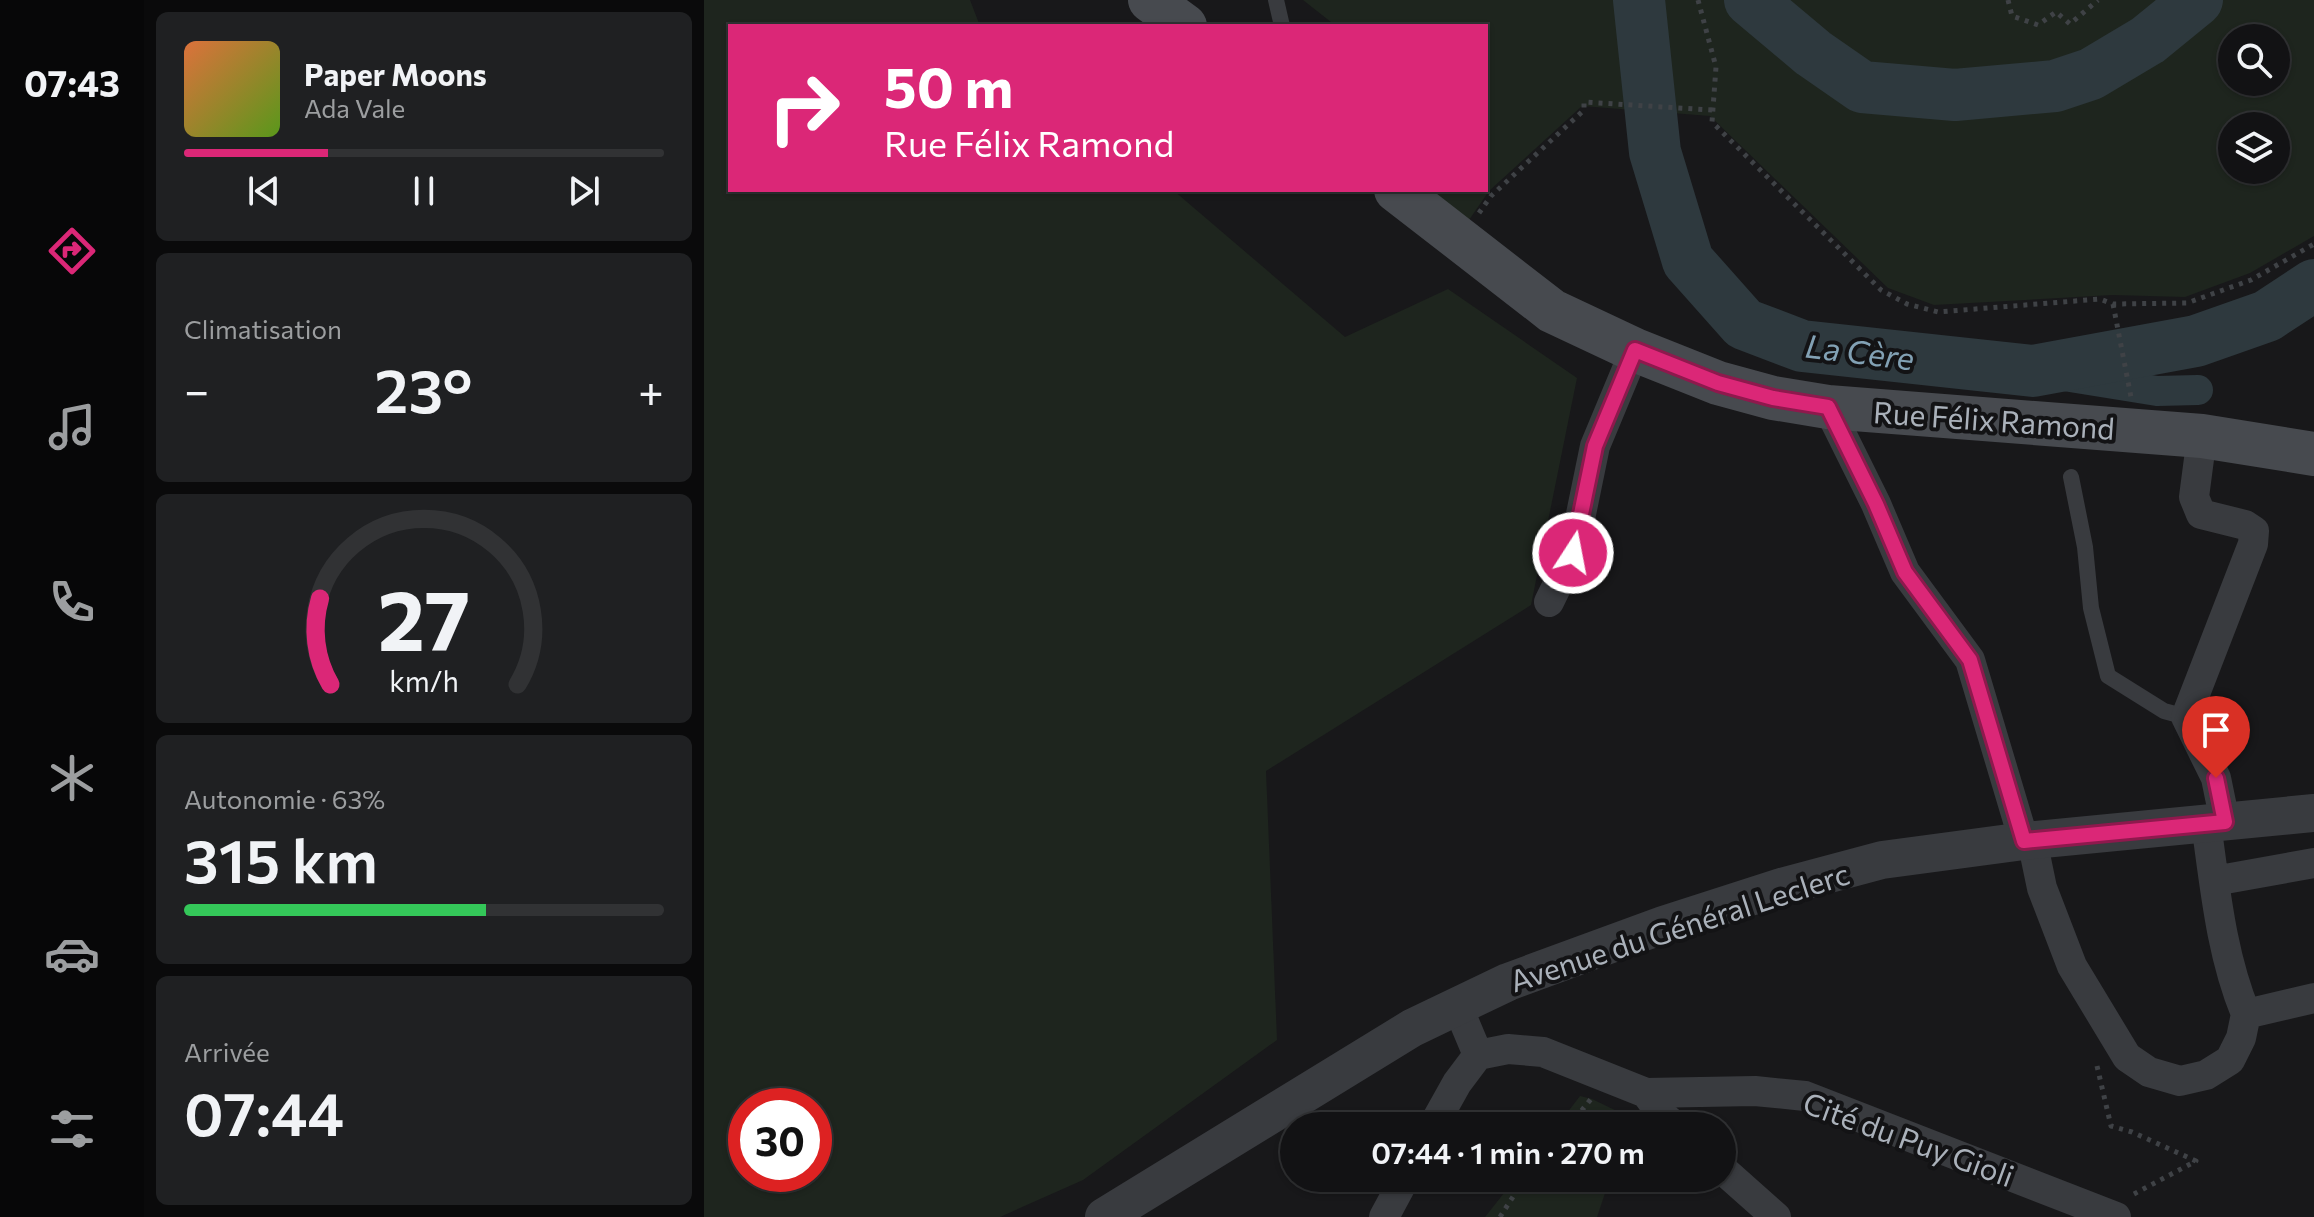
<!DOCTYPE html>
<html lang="fr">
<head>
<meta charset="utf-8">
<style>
	:root { --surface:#121214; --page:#1f2022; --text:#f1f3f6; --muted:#9c9ea0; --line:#313234; --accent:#db2777 }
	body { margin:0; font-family:Commissioner,sans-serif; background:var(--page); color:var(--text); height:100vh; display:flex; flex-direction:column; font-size:30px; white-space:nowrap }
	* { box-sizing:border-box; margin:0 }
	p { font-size:26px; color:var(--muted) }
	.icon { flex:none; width:44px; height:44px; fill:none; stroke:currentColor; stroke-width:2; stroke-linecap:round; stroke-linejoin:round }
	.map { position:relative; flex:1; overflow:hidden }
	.side { display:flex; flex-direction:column; gap:12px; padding:12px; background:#0a0a0b; width:560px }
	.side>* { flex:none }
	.banner { position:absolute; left:24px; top:24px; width:760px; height:168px; border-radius:0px; box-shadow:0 2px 6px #0004,0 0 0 2px var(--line); background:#db2777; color:#fff; overflow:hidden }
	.controls { position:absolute; left:1514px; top:24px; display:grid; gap:16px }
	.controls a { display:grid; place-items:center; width:72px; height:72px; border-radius:50%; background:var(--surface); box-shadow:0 2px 6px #0004,0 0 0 2px var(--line); font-size:40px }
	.speed { position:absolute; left:24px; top:1088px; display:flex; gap:16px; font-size:40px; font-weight:700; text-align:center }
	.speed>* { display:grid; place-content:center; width:104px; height:104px; border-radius:50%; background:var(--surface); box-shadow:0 2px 6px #0004,0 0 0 2px var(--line); line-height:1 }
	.speed .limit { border:12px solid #d22; background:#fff; color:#111 }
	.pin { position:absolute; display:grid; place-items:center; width:68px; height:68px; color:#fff; margin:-82px -34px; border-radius:50% 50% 50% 0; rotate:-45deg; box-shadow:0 0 8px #0007 }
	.pin .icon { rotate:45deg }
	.me { position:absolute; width:88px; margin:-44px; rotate:11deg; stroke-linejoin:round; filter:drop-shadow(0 0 6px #0008) }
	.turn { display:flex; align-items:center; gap:28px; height:168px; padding:0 24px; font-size:36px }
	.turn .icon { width:104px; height:104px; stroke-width:2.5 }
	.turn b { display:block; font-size:56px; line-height:68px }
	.big { font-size:60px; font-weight:600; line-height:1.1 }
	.side .card { flex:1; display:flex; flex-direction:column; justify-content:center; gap:12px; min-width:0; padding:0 28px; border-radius:12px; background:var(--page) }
	.side .dial { align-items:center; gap:0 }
	.dial svg { height:208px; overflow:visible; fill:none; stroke:var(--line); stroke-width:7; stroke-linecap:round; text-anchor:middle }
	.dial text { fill:var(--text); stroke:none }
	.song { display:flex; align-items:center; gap:24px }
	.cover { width:96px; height:96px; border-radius:12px; background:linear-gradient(135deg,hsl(20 70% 55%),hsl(90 70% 35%)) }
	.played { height:8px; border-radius:4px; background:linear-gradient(90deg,var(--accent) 30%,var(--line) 30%) }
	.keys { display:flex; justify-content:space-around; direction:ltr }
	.heat { display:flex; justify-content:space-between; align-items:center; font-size:44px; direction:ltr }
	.charge { height:12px; border-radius:6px; background:linear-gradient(90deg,#34c759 63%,var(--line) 0) }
	.trip { position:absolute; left:576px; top:1112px; width:456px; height:80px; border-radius:40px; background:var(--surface); box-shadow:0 2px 6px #0004,0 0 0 2px var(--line); font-weight:600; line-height:80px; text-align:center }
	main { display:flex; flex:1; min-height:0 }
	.menu { display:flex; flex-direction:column; width:144px; justify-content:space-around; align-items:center; background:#070708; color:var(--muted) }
	.menu .icon { width:56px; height:56px }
	.menu .on { color:var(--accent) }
	.menu b { font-size:36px; color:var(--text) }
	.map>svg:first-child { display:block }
	.green { fill:#1e251e; fill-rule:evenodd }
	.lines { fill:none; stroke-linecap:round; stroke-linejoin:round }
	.canal { stroke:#2e393e; stroke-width:30 }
	.river { stroke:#2e393e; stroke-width:52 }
	.path { stroke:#3f4246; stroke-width:5; stroke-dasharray:4 6; stroke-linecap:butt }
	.service { stroke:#393b3f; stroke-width:16 }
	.minor { stroke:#393b3f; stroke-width:30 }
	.tertiary { stroke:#393b3f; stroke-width:38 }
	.secondary { stroke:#474a4f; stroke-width:44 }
	.route-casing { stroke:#8e194d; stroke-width:20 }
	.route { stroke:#db2777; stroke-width:14 }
	.labels { text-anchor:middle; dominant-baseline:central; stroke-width:8; stroke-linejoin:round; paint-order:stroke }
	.street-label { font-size:30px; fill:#aab1ba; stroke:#131315 }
	.water-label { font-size:32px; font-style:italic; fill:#82a1b4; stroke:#131315 }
</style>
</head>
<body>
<main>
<nav class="menu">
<b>07:43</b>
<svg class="icon on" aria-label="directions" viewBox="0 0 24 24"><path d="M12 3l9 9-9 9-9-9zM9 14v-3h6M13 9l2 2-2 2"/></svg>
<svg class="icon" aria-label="music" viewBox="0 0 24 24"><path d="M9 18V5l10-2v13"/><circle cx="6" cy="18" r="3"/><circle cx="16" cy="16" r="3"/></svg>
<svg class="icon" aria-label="phone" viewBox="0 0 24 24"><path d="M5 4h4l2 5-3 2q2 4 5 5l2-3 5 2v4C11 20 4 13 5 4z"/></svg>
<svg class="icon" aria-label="climate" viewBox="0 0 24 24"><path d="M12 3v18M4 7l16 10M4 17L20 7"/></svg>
<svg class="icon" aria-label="car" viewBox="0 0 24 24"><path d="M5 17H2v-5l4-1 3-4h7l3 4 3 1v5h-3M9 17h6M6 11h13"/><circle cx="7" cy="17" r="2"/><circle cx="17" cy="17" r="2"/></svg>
<svg class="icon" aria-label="filters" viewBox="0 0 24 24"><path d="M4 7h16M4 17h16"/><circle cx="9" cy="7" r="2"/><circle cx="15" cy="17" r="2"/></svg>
</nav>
<section class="side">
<div class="card">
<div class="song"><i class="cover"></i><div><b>Paper Moons</b><p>Ada Vale</p></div></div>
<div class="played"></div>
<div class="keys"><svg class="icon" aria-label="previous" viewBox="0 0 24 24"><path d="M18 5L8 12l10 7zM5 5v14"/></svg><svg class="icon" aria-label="pause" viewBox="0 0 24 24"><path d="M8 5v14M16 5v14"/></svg><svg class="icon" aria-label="next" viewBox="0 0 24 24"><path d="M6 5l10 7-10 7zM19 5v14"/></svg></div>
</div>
<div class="card"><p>Climatisation</p>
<div class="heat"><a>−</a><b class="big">23°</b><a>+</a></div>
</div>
<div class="card dial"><svg viewBox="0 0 100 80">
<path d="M14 69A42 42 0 1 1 86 69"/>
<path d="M14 69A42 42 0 0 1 10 36" stroke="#db2777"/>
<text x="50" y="56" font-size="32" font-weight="700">27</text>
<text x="50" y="72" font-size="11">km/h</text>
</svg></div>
<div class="card"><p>Autonomie · 63%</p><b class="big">315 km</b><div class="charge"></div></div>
<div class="card"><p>Arrivée</p><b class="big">07:44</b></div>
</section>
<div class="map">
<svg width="1610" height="1217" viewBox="0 0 1610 1217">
	<rect width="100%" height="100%" fill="#18181a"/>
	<path class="green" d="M0 0H266L276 26H26V190H469L641 337 744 289 873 378 827 605 562 771 573 1040 379 1180 296 1217H0ZM42 1106H110V1174H42Z
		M599 0H1610V236L1546 273 1481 297 1408 295 1230 305 1184 288 1006 116 878 106 785 191 765 220 725 190H782V26H632ZM1528 38H1572V82H1528ZM1528 126H1572V170H1528Z
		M876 1096 888 1099 917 1113 915 1126H853Z
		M812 1178H906L893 1217H781Z"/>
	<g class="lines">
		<path class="canal" d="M1329 371 1453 391 1494 390"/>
		<path class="river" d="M935 0 951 152 984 261 1040 324 1098 346 1329 371 1492 341 1563 316 1610 285
			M1046 0 1109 53 1158 87 1251 95 1351 86 1387 74 1444 40 1493 0"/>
		<path class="path" d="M994 0 1012 67 1008 122 1177 290 1203 304 1234 312 1396 299 1409 304 1483 303 1547 280 1610 244
			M1304 0 1308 16 1334 25 1352 12 1366 24 1394 0
			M775 213 787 196 880 110V102L1008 110
			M1409 304 1427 397
			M1393 1066 1407 1126 1428 1132 1492 1161 1428 1195
			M865 1126 887 1099
			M796 1217 821 1178"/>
		<path class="service" d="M572 0 578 26
			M1367 477 1381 547 1387 608 1404 676 1460 711 1482 717"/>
		<path class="minor" d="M1124 407 1172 504 1201 572 1266 660 1320 841
			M1498 436 1490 497 1497 514 1541 525 1550 531 1549 544 1482 717 1512 778 1521 822
			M845 602 869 553 891 446 931 350
			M1502 823C1511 887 1517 954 1542 1014
			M1328 840 1338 888 1368 966 1423 1057 1445 1072 1476 1081 1502 1075 1526 1060 1537 1038 1542 1014
			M1510 881 1610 863
			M1542 1014 1610 998
			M774 1055 804 1049 839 1052 942 1093 1051 1091 1101 1096 1412 1217
			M942 1093 959 1116 971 1126
			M729 1126 753 1083 774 1055 753 1005
			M1018 1169 1072 1217
			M680 1217 701 1178"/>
		<path class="tertiary" d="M400 1217 708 1028 804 982 959 925 1077 887 1178 860 1320 841 1610 813"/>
		<path class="secondary" d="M446 0 481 26
			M692 190 848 311 931 350 1014 383 1069 398 1124 407 1498 436 1610 454"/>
	</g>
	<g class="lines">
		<g class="route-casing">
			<path id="route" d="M869 553 891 446 931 350 1014 383 1069 398 1124 407 1172 504 1201 572 1266 660 1320 841 1521 822 1512 778"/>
		</g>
		<use href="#route" class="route"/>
	</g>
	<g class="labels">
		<g class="street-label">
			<text transform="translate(1290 419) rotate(4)">Rue Félix Ramond</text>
			<text transform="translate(975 926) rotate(-18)">Avenue du Général Leclerc</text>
			<text transform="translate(1205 1138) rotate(20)">Cité du Puy Gioli</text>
		</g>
		<g class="water-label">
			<text transform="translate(1156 351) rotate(7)">La Cère</text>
		</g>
	</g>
</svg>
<div class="controls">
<a><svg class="icon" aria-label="search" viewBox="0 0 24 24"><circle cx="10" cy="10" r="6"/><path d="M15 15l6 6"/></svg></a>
<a><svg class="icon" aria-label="layers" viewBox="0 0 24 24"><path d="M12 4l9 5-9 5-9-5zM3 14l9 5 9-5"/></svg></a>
</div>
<div class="speed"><div class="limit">30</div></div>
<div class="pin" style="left:1512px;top:778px;background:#d93025"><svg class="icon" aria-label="arrive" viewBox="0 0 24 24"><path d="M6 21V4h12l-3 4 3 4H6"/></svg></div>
<svg class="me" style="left:869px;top:553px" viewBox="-20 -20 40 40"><circle r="17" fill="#db2777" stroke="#fff" stroke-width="3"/><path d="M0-11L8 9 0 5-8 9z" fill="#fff"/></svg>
<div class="trip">07:44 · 1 min · 270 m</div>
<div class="banner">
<div class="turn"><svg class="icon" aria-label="right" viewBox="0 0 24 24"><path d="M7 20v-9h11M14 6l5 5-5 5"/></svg><div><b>50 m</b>Rue Félix Ramond</div></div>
</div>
</div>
</main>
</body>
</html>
